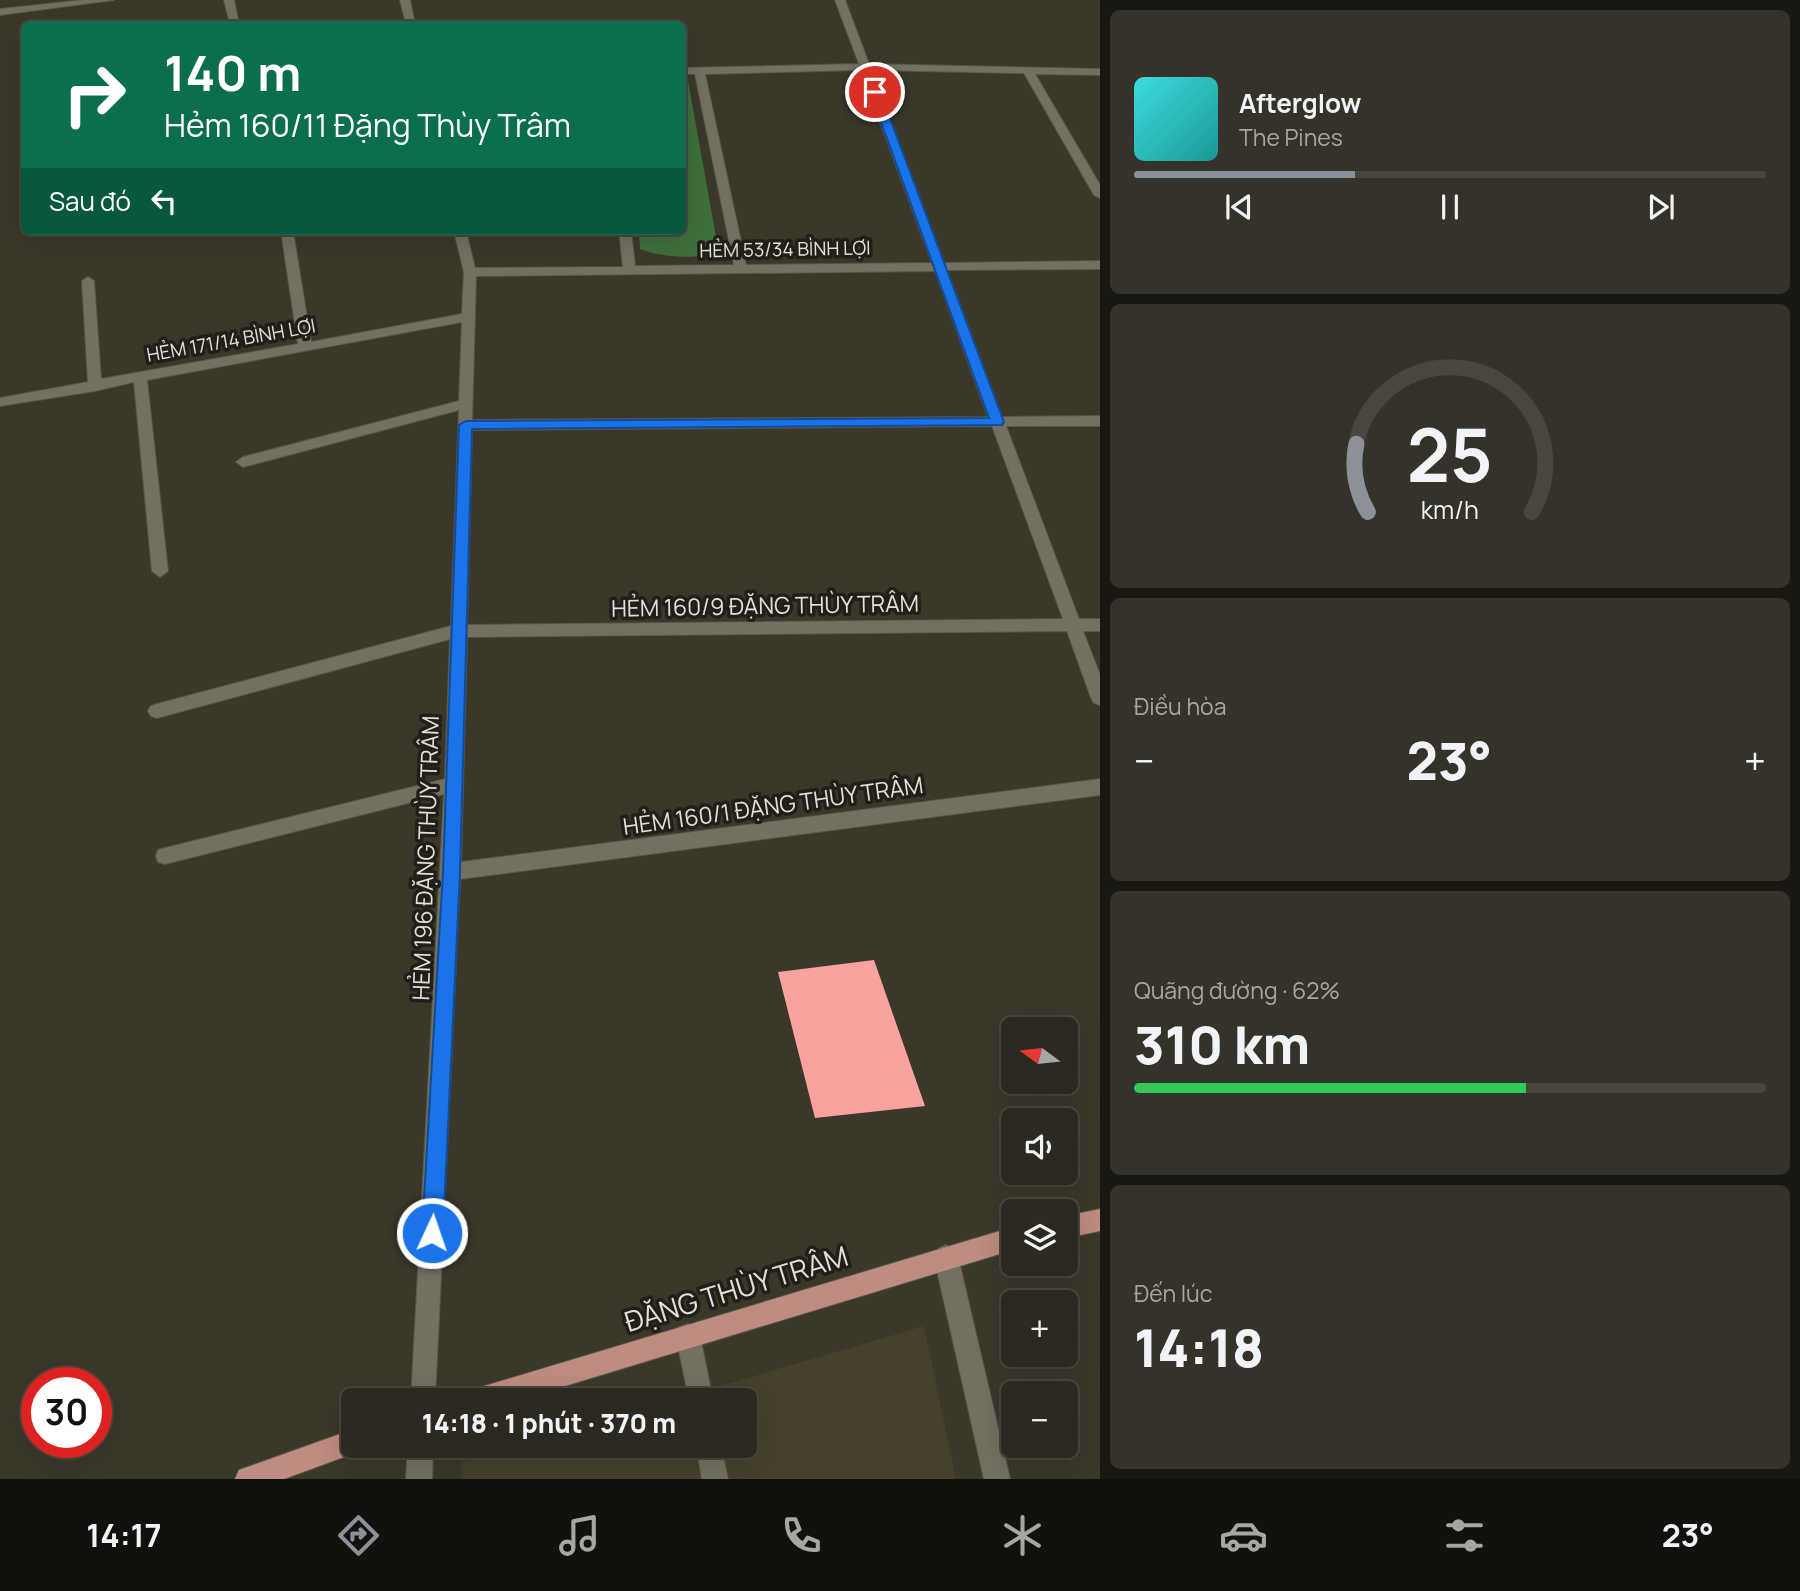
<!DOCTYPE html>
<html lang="vi">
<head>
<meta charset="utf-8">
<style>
	:root { --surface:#2c2a20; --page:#343229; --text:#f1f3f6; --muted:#a6a7a5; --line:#48463e; --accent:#8c9099 }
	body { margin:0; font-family:Manrope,sans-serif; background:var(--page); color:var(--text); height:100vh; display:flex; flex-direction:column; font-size:26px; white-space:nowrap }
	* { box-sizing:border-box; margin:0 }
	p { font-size:23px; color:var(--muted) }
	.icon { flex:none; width:38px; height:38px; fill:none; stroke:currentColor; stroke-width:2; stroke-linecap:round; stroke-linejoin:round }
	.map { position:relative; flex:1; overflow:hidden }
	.sheet { display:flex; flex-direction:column; gap:10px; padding:10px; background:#181712; width:700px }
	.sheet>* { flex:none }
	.guide { position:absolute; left:21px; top:21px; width:665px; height:214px; border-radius:10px; box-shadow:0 7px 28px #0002,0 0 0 2px var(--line); background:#0b6e4f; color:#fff; overflow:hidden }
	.needle { width:46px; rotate:285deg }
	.fabs { position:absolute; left:1001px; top:1017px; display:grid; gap:14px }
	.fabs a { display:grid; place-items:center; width:77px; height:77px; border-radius:10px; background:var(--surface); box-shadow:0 7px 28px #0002,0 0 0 2px var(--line); font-size:35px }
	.speed { position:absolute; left:21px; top:1367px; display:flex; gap:14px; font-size:35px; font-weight:700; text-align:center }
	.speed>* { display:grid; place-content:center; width:91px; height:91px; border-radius:50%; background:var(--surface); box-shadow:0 7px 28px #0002,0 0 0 2px var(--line); line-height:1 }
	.speed .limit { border:10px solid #d22; background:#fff; color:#111 }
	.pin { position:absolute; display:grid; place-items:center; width:60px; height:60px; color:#fff; margin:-30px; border:4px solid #fff; border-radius:50%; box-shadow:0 2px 7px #0007 }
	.me { position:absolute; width:77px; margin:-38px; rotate:3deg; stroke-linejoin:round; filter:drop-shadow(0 0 5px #0008) }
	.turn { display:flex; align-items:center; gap:24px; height:147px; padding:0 28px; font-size:32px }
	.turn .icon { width:91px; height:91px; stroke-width:2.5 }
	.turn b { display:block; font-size:49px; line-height:60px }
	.then { display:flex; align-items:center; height:66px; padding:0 28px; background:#0003; gap:14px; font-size:26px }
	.big { font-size:52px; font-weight:800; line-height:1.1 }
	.sheet .tile { flex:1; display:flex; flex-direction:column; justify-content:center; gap:10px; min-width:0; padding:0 24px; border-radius:10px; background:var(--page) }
	.sheet .dial { align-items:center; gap:0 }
	.dial svg { height:182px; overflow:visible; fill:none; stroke:var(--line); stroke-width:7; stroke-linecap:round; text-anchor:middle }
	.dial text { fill:var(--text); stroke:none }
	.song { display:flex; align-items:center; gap:21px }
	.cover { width:84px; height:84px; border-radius:10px; background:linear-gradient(135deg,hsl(180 70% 55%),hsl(180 70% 35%)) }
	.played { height:7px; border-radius:4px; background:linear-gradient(90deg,var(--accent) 35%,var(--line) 35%) }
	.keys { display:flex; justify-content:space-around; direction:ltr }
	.heat { display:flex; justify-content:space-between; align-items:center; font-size:38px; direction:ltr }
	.charge { height:10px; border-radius:5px; background:linear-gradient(90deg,#34c759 62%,var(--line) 0) }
	.trip { position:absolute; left:341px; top:1388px; width:416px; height:70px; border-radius:10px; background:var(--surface); box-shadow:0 7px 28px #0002,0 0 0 2px var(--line); font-weight:800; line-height:70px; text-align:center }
	.tab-bar { display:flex; height:112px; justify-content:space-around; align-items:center; background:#12110d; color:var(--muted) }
	.tab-bar .icon { width:49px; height:49px }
	.tab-bar .selected { color:var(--accent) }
	.tab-bar b { font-size:32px; color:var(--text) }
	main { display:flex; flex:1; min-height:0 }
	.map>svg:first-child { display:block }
	.built { fill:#45412d }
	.green { fill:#3e703b }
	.building { fill:#f9a3a0 }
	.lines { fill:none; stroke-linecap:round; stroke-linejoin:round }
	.minor-casing { stroke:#585549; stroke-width:2 }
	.major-casing { stroke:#585549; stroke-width:2 }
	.minor { fill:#737061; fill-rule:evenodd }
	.major { fill:#be8c81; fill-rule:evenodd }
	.route { fill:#1a73e8; stroke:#114b97; stroke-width:2 }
	.labels { text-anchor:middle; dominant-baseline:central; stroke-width:7; stroke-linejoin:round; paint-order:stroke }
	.far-street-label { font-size:19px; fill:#e2e0d8; stroke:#201f19 }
	.street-label { font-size:23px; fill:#e2e0d8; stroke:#201f19 }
	.near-street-label { font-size:28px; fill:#e2e0d8; stroke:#201f19 }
</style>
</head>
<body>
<main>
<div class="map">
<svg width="1100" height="1479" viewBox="0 0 1100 1479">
	<rect width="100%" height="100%" fill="#3b382a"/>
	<path class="built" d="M924 1326 956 1479H461L462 1462 518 1446H746V1400H673Z"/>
	<path class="green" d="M683 78 688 81 718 248C701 262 661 257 640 249L639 231H682Z"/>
	<path class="building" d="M874 960 925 1106 815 1118 778 972Z"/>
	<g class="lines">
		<g class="minor-casing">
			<path id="minor" d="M84 0H114L0 15V9Z
				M224 0H234L239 24H230Z
				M400 0H410L415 24H406Z
				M835 0H845L869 64 1100 69V75L1035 74 1100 185V198L1094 195 1024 73 871 70 944 263 1100 261V269L947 270 1002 417 1100 416V426H1006L1079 619H1100V631H1083L1100 675V705L1094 703 1091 698 1067 631 467 637 461 862 1100 779V795L460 879 435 1400H411L444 794 165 864 158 862 156 856 158 850 165 848 445 779 450 639 157 718 151 716 148 711 151 706 157 704 451 626 459 410 243 467 236 462 243 457 459 401 462 322 147 380 168 571 160 577 152 571 134 382 95 391 0 406V398L88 382 82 281 88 277 94 281 101 379 298 344 281 231H293L311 342 462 314 464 272 454 231H466L475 268 623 267 619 231H631L635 266 734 265 695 74H682V68L859 64ZM861 70 932 263 746 265 705 74ZM935 271 988 417 472 420 476 276ZM992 426 1063 619 467 625 472 430Z
				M946 1245 954 1249 958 1257 1010 1479H984L934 1257 938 1249Z
				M688 1324 697 1327 700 1336 713 1400H689L676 1336 679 1327Z
				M408 1446H433L432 1479H406Z
				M696 1446H721L728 1479H702Z"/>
		</g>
		<g class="major-casing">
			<path id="major" d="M1100 1209V1231L1066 1238V1216Z
				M1013 1227V1250L519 1400H466L469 1391 478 1388Z
				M354 1429V1446H365L363 1450 284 1479H235L239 1470Z"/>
		</g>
		<use href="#minor" class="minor"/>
		<use href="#major" class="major"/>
	</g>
	<path class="route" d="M875 90 880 92 1004 422 1002 425 472 429 460 872 443 1233 440 1241 432 1244 425 1241 422 1233 443 872 459 425 466 421 989 418 870 92Z"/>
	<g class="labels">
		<g class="far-street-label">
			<text transform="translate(785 249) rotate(-1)">HẺM 53/34 BÌNH LỢI</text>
			<text transform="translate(231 340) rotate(-10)">HẺM 171/14 BÌNH LỢI</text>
		</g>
		<g class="street-label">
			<text transform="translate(765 605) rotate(-1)">HẺM 160/9 ĐẶNG THÙY TRÂM</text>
			<text transform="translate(773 805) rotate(-8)">HẺM 160/1 ĐẶNG THÙY TRÂM</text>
			<text transform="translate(425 858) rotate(-88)">HẺM 196 ĐẶNG THÙY TRÂM</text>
		</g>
		<g class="near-street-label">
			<text transform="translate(736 1288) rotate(-17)">ĐẶNG THÙY TRÂM</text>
		</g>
	</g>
</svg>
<div class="fabs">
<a><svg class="needle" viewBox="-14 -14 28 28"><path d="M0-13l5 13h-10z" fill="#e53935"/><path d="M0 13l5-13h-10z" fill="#a6a7a5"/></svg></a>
<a><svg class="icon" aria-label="sound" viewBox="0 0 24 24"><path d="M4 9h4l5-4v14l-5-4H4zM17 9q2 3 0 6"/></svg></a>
<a><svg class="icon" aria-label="layers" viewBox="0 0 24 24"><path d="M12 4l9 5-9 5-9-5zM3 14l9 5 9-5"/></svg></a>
<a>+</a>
<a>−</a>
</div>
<div class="speed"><div class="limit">30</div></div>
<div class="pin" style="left:875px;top:92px;background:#d93025"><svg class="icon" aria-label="arrive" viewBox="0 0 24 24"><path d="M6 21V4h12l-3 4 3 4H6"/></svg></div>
<svg class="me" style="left:432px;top:1233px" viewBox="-20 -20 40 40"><circle r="17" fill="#1a73e8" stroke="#fff" stroke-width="3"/><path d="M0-11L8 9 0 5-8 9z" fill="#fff"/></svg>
<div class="trip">14:18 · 1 phút · 370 m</div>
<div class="guide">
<div class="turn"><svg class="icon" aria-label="right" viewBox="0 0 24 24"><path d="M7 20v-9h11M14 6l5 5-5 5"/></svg><div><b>140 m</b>Hẻm 160/11 Đặng Thùy Trâm</div></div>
<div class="then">Sau đó<svg class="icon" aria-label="left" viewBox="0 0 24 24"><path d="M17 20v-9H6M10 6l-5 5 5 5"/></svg></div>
</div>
</div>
<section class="sheet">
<div class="tile">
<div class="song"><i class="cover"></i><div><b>Afterglow</b><p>The Pines</p></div></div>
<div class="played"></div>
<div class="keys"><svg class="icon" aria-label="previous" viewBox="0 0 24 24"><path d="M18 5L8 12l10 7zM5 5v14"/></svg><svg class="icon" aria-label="pause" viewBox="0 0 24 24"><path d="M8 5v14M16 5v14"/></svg><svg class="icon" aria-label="next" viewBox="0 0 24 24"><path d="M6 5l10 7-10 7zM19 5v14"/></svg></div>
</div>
<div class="tile dial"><svg viewBox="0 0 100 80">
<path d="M14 69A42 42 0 1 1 86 69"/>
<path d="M14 69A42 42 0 0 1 9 39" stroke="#8c9099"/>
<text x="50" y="56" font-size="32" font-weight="700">25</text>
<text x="50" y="72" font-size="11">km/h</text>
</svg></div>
<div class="tile"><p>Điều hòa</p>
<div class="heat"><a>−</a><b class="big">23°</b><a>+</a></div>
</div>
<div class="tile"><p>Quãng đường · 62%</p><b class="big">310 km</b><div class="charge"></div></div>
<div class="tile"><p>Đến lúc</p><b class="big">14:18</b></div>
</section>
</main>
<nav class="tab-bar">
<b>14:17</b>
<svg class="icon selected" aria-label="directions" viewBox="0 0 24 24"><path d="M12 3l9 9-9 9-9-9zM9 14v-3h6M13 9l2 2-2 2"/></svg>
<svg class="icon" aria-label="music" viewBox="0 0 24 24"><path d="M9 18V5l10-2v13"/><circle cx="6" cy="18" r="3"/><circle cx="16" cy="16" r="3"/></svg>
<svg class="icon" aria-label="phone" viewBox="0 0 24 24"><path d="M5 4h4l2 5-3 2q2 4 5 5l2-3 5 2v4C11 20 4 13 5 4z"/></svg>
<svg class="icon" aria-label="climate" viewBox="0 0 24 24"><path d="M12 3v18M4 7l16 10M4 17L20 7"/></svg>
<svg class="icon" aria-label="car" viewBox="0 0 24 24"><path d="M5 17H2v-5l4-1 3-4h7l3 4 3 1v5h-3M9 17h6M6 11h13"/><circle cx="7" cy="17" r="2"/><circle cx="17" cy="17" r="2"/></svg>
<svg class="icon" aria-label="filters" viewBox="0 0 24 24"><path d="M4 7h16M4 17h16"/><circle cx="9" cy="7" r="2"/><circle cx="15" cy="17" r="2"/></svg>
<b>23°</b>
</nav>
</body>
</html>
